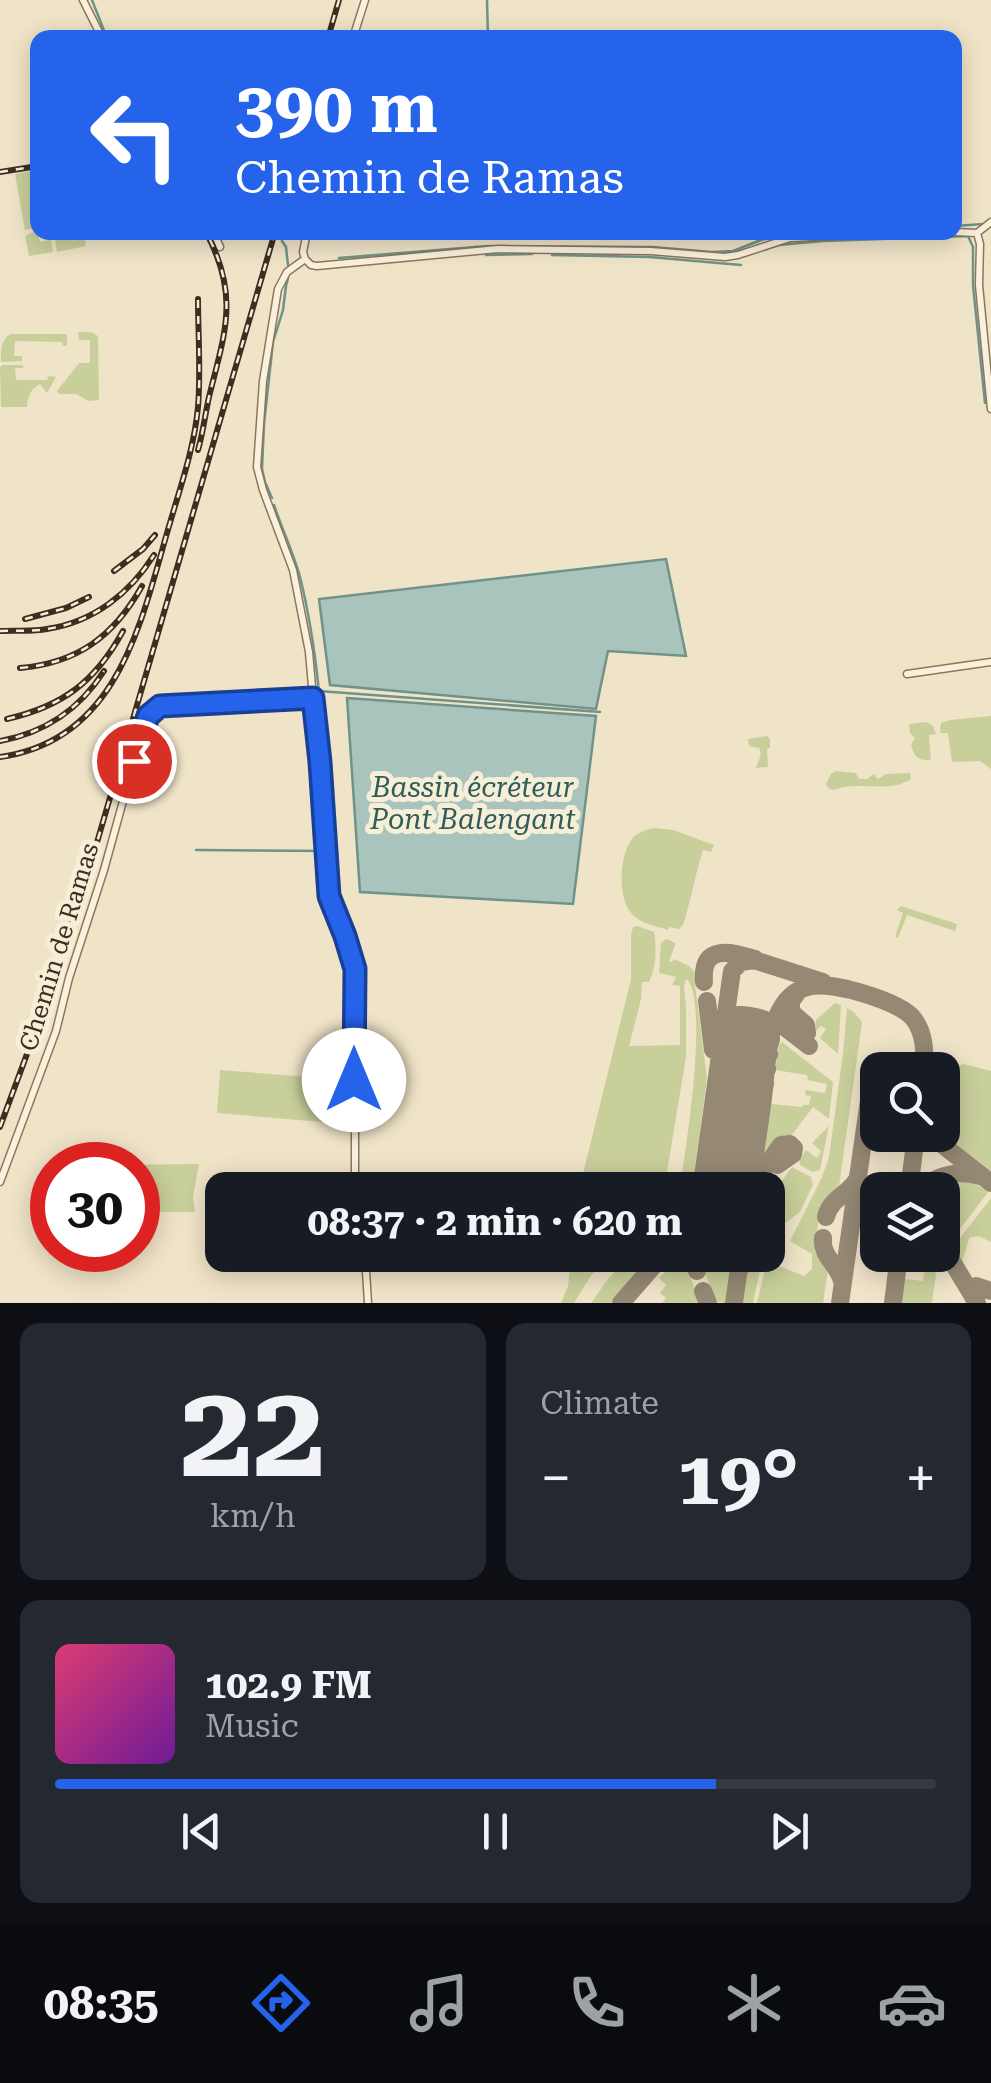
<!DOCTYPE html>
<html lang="en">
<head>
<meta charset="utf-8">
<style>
	:root { --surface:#171b24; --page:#242831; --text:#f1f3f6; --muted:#9ea1a6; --line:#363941; --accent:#2563eb }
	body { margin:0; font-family:"Roboto Serif",serif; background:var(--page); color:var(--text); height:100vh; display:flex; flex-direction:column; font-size:38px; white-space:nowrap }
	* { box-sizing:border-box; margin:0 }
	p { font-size:32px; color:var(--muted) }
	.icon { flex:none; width:55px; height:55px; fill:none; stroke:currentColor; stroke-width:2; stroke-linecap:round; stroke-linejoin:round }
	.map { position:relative; height:1303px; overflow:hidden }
	.drawer { display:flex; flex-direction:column; gap:20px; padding:20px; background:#0d0f14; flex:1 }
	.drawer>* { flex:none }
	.guide { position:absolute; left:30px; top:30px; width:932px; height:210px; border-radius:20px; box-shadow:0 5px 25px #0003; background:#2563eb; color:#fff; overflow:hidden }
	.controls { position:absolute; left:860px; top:1052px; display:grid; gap:20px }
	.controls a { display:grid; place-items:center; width:100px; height:100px; border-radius:20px; background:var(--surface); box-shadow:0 5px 25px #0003; font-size:50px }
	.speed { position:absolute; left:30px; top:1142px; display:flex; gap:20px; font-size:50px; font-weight:700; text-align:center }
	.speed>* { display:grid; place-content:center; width:130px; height:130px; border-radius:50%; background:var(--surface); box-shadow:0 5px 25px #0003; line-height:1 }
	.speed .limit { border:15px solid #d22; background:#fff; color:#111 }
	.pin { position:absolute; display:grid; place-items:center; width:85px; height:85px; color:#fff; margin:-42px; border:5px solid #fff; border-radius:50%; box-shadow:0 2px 10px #0007 }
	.me { position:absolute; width:110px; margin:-55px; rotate:0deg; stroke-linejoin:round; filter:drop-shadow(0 0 8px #0008) }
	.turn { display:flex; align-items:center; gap:35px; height:210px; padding:0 40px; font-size:45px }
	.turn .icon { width:130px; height:130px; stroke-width:2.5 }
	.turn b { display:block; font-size:70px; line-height:85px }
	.big { font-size:75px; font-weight:700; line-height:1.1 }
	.drawer .card { flex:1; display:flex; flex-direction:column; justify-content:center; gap:15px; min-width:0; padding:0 35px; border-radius:20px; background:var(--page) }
	.drawer .dial { align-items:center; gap:0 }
	.dial b { font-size:130px; line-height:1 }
	.song { display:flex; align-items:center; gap:30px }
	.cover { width:120px; height:120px; border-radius:15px; background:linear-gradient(135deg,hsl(340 70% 55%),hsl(280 70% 35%)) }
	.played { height:10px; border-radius:5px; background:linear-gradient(90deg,var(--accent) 75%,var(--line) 75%) }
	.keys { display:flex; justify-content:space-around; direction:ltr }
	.heat { display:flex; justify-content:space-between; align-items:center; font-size:55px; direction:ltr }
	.drawer .tiles { flex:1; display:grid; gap:20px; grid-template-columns:1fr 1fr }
	.card:last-child { grid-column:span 2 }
	.trip { position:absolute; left:205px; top:1172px; width:580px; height:100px; border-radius:20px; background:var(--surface); box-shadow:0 5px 25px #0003; font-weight:700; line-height:100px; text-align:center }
	.tabs { display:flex; height:160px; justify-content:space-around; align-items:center; background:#090b0e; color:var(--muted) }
	.tabs .icon { width:70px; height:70px }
	.tabs .selected { color:var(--accent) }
	.tabs b { font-size:45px; color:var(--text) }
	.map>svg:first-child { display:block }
	.green { fill:#c9cf9b }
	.water { fill:#a9c4bc; stroke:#6f938a; stroke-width:2.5 }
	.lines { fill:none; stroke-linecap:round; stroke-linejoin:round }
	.stream { stroke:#6f938a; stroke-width:2.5 }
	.taxiway { stroke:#968974; stroke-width:18 }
	.street-casing { stroke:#8d765c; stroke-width:9 }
	.street { stroke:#faf1dc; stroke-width:6 }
	.rail-casing { stroke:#3d2e20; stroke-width:6 }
	.rail { stroke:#f7eed8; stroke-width:2.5; stroke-dasharray:8; stroke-linecap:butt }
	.route-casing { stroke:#184099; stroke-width:25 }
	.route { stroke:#2563eb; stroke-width:18 }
	.labels { text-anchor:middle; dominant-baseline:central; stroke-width:10; stroke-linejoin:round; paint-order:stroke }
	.street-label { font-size:25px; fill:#3d2e20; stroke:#f7eed8 }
	.water-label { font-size:28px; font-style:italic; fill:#2f5d5a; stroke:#f7eed8 }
</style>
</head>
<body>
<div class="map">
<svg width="991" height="1303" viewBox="0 0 991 1303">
	<rect width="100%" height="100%" fill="#f0e4c8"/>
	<path class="green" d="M37 170V214L35 215 37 228 25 230 15 174Z
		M37 230 40 242 51 240 53 252 29 256 25 236Z
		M71 233H84L86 246 57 252 55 239 70 236Z
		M78 332H91L98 336 99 400 89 401 76 394H59L57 391 79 363H90V340H79Z
		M11 334H67V346H63L62 342 15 341 14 356H22V361L1 362C1 351 0 340 11 334Z
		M3 365H23V368H15L16 380H47L48 376 56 377 47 393 40 384C30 390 28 395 27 407H1L0 367Z
		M991 716V769L980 761 952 762 948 733H940L941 723 950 720Z
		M927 722 933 726 936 734 929 735 931 760C918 761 914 757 911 744L915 738 910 733 909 724Z
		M767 736 770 739V748L767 749 768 767 756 768C758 760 763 756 759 748L749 746 748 739Z
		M836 771 856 773 859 779H867L874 774 878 779 886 774 910 773 911 779C890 794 858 780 834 790L829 789 826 784 831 774Z
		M654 828 673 830 714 845 711 852 703 850C695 875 691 900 683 925L679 929 669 927 668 930C656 926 641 924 632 914 617 900 619 853 633 838 638 832 646 830 654 828Z
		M901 906 957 924 955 931 907 915 898 938 895 937 903 913 897 910Z
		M637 926 654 932C657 948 656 968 649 982H642L641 999 629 1046 680 1045V986L672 985 676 977 659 973 661 943 666 939 676 943 669 961 672 962 674 959C687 965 696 967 698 982L695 984 707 1078 692 1190H679C686 1151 708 1009 688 980H686L684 985 686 1008V1057L664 1190H579L631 979V935L633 927Z
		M835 1003 841 1005 838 1054 820 1038 826 1029 821 1026 815 1032 816 1020Z
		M847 1008 854 1012 862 1022 839 1187 826 1198 819 1216 815 1249 828 1271 823 1303H757L766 1265 771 1263 804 1276 812 1269V1254L790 1241 822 1177 829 1157 843 1053Z
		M782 1042 833 1082 829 1119 813 1107 791 1136 785 1135 770 1153 766 1154 763 1150 771 1104 802 1107 803 1105H809L811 1096 805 1095 806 1090 825 1093 827 1084 808 1080 807 1075 775 1070 779 1045Z
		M963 1064 991 1071V1171L943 1134V1073Z
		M220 1070 348 1080 345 1124 217 1113Z
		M829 1126 820 1170 812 1172 800 1165 799 1161 806 1150 817 1158 821 1151 812 1143Z
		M199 1164 193 1197 195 1212H138V1165H109Z
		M792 1167 811 1177 813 1185 800 1212 780 1227 770 1238 768 1237V1199H773L774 1192Z
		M961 1181 972 1183 989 1191 950 1242 943 1230V1194Z
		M991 1198V1242L978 1236 969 1238 962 1263 955 1251 957 1242Z
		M558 1255H609L590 1277 574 1303H561L568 1286 570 1269 555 1260Z
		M630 1255H652L611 1303H591L608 1279Z
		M699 1255H734L727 1303 715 1302Z
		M684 1257 699 1303H662L666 1298 660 1293 666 1285 659 1278 678 1259Z
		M761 1265 753 1303H743L749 1266Z
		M928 1271H935L936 1274 932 1303H901L905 1279 923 1281 924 1273Z"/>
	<path class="water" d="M666 559 686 656 608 651 596 709 330 685 319 599Z
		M347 698 596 716 573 904 360 892Z"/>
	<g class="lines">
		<path class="stream" d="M92 0 107 38
			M487 0 488 38
			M955 226 983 224
			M282 241 286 247 288 265
			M778 245 823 241 968 236 973 247V285L985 403
			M486 255 532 254
			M552 255 650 257 741 265
			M339 258 487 246 653 247 712 252 733 251 761 240 802 232
			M272 498 265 482 262 469 264 424 273 342 283 310 286 286 289 274
			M319 691 600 712
			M196 850 330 851C324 760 322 665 300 577 293 552 282 529 274 505"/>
		<path class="taxiway" d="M704 982C701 943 731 952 755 959
			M797 993 791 1001V1012L806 1025 807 1033 799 1037 787 1029 809 1046
			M707 1001 713 1050
			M726 1027 725 1018C736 1012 764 1016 773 1025L770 1032
			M724 1041 723 1032C734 1026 762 1030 771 1039L769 1046
			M720 1051 726 1044 764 1049 769 1054 766 1061
			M720 1071 719 1062C730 1056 758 1060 767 1069L764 1076
			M718 1085 717 1077C728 1070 756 1074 765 1084L762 1091
			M714 1096 720 1088 757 1093 763 1098 760 1106
			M714 1115 713 1106C724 1100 752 1104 760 1113L758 1120
			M711 1129V1121C722 1115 750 1118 758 1128L756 1135
			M930 1135 991 1183
			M708 1140 713 1132 751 1137 756 1142 754 1149
			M708 1159 707 1150 714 1147 749 1151 754 1157 752 1164
			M704 1169 709 1161 747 1166 752 1172 750 1179
			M754 1183 781 1145 790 1144 794 1148 793 1154 777 1165
			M703 1188V1179L710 1176 745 1181 749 1184 750 1190
			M701 1190 732 971 741 962 754 960 823 982
			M750 1190C754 1159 759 1129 763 1098 767 1068 766 1026 786 1001 793 993 802 987 812 986 834 982 899 1001 913 1018 925 1033 925 1052 924 1070
			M909 1190 916 1135
			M920 1190C938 1174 957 1170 980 1176
			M826 1217C830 1198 849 1195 858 1178
			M823 1238C821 1257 838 1264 842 1281
			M942 1245 977 1303
			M692 1255 697 1271
			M739 1270 746 1260 763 1258 767 1255
			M703 1291 708 1303
			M973 1297V1288L976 1286 991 1291
			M621 1303 663 1255
			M734 1303 741 1255
			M840 1303 872 1079C882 1059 900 1055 917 1070
			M893 1303 899 1255"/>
		<g class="street-casing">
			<path id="street" d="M83 0 102 38
				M353 38 365 0
				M213 232 220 247
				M955 232 977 233 991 222
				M977 233 980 244 979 285 991 409
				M305 259 311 265 317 266 498 249 651 251 725 257 738 255 790 238 922 232
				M305 259 303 252 307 232
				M907 674 991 662
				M313 698 320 762 329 895 355 969V1190
				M0 1182 56 1031 69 978 104 870 144 725C149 713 155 706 168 704L313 698 309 652 293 570 263 490 257 467 263 381 278 289 287 272 305 259
				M365 1255 368 1303"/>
		</g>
		<use href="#street" class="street"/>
		<g class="rail-casing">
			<path id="rail" d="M328 38 339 0
				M0 172 38 166
				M198 450C203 433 205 415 209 397 225 332 240 296 206 232
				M114 571 143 549 155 535
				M25 619 66 608 89 597
				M0 631C16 630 32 632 47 629 94 622 130 593 154 555
				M20 668C78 663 114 636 142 586
				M7 719C63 706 95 682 123 631
				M0 741C44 733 80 709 104 671
				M0 757C116 741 140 627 167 533 179 491 194 450 198 407 201 371 198 334 198 299
				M0 1127 47 1000 93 856 275 232"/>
		</g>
		<use href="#rail" class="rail"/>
	</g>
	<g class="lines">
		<g class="route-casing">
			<path id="route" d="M134 761 148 716 160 706 313 698 320 762 329 896 345 936 355 969 354 1080"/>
		</g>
		<use href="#route" class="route"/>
	</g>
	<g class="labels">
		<g class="street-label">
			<text transform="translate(59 947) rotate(-73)">Chemin de Ramas</text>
		</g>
		<g class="water-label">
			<text x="473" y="787">Bassin écréteur<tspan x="473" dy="32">Pont Balengant</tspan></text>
		</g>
	</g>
</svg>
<div class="controls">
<a><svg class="icon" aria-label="search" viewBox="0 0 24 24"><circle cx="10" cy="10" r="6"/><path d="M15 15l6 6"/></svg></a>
<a><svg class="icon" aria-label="layers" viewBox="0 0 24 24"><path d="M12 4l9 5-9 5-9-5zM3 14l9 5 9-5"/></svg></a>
</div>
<div class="speed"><div class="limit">30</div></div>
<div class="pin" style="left:134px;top:761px;background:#d93025"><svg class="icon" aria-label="arrive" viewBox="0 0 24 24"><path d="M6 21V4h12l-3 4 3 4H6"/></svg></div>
<svg class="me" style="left:354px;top:1080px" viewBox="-20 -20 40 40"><circle r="19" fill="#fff"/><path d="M0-13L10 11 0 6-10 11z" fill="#2563eb"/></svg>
<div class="trip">08:37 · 2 min · 620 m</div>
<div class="guide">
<div class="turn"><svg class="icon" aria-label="left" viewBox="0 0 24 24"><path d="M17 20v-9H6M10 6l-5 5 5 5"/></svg><div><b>390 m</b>Chemin de Ramas</div></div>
</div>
</div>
<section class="drawer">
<div class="tiles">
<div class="card dial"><b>22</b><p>km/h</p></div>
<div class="card"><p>Climate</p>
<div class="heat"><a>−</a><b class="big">19°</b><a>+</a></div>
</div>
<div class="card">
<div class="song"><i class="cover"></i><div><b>102.9 FM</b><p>Music</p></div></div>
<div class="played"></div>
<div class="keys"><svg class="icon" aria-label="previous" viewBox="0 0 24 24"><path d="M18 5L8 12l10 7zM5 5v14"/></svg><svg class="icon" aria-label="pause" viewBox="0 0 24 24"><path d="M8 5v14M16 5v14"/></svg><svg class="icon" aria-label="next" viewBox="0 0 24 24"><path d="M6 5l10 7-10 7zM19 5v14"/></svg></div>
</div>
</div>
</section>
<nav class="tabs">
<b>08:35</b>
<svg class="icon selected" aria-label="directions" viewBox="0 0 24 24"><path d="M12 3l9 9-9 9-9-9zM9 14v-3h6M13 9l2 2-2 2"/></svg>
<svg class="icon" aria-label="music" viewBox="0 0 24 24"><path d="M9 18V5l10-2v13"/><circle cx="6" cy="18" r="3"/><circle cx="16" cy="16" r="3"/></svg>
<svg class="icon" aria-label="phone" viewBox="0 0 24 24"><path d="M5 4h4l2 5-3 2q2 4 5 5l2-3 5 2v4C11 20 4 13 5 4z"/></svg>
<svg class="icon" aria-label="climate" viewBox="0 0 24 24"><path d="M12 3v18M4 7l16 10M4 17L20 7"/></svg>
<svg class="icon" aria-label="car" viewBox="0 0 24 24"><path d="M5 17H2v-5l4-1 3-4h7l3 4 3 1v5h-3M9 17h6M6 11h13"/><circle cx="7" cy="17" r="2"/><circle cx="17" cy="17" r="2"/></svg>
</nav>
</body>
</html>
